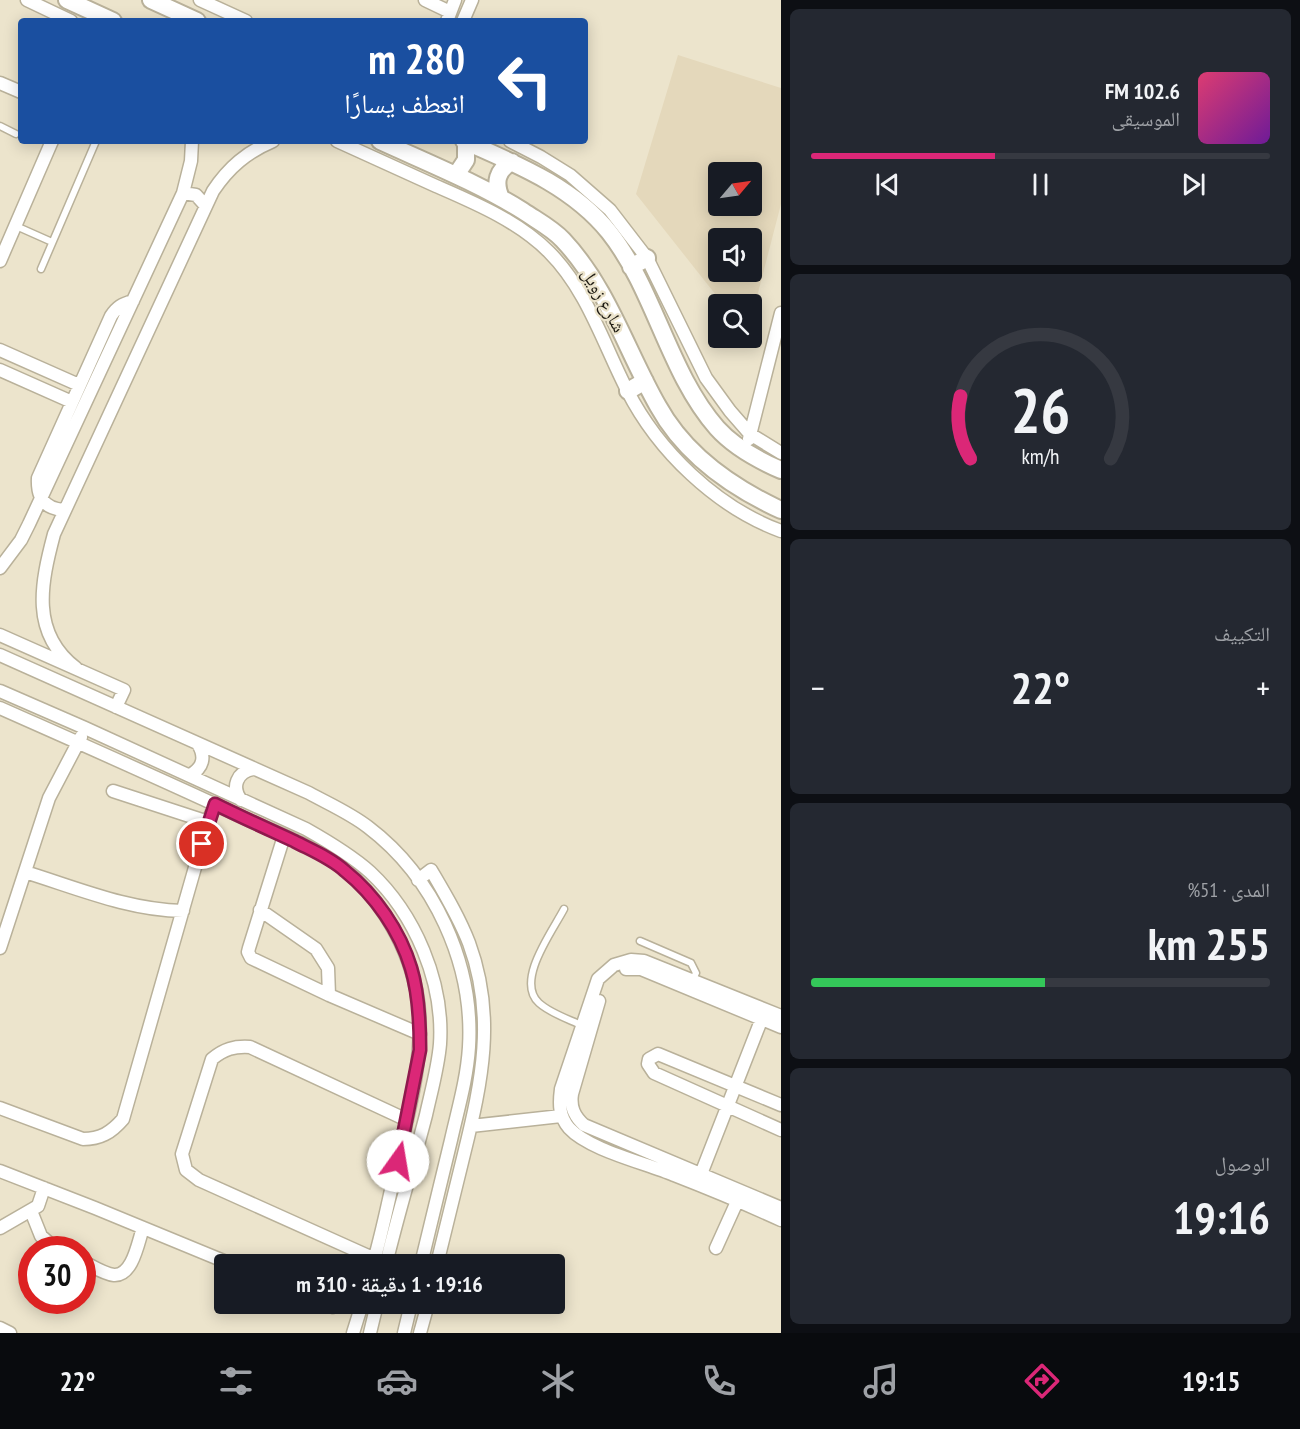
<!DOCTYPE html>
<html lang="ar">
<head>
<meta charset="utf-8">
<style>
	:root { --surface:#171b24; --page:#242831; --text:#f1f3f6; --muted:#9ea1a6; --line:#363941; --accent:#db2777 }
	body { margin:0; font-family:"PT Sans Narrow","Noto Naskh Arabic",sans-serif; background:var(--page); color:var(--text); direction:rtl; height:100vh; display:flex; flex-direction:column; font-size:22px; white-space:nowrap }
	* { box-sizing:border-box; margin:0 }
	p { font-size:20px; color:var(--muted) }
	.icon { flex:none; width:33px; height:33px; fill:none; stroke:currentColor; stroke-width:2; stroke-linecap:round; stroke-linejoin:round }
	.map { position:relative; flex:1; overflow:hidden; direction:ltr }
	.details { display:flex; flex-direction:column; gap:9px; padding:9px; background:#0d0f14; width:519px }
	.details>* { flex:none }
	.top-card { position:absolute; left:18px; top:18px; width:570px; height:126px; border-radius:6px; box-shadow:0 3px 15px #0003; direction:rtl; background:#1a4fa0; color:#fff; overflow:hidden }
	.needle { width:39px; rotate:61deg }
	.tools { position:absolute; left:708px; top:162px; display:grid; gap:12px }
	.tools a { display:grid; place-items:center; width:54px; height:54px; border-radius:6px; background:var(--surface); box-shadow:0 3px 15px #0003; font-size:30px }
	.speed { position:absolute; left:18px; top:1236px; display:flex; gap:12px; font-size:30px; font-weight:700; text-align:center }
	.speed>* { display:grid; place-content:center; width:78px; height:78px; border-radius:50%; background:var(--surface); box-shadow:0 3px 15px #0003; line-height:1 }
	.speed .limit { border:9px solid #d22; background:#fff; color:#111 }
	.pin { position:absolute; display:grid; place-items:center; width:51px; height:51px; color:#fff; margin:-26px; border:3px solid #fff; border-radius:50%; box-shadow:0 2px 6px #0007 }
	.me { position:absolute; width:66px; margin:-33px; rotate:13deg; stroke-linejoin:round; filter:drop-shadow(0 0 4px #0008) }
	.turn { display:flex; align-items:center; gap:21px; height:126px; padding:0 24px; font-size:27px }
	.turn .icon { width:78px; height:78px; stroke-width:2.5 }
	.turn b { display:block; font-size:42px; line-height:51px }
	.big { font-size:45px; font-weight:600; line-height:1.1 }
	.details .card { flex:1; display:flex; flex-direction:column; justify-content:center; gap:9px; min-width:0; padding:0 21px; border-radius:9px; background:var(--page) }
	.details .dial { align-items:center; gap:0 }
	.dial svg { height:156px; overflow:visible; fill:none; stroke:var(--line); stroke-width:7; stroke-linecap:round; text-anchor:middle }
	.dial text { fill:var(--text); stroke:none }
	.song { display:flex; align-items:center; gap:18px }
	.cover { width:72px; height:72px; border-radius:9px; background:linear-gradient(135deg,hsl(340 70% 55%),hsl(280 70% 35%)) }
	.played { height:6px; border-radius:3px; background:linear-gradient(90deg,var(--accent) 40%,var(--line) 40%) }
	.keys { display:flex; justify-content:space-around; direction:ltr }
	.heat { display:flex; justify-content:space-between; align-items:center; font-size:33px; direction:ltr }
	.charge { height:9px; border-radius:4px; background:linear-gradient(90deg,#34c759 51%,var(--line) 0) }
	.trip { position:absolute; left:214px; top:1254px; width:351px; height:60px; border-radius:6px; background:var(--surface); box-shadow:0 3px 15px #0003; font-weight:600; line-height:60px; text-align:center; direction:rtl }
	.menu { display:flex; height:96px; justify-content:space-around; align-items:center; background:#090b0e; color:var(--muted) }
	.menu .icon { width:42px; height:42px }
	.menu .on { color:var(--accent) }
	.menu b { font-size:27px; color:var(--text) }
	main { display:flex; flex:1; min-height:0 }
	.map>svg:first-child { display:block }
	.built { fill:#e4d8bb; fill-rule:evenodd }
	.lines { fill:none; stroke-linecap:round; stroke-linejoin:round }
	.service-casing { stroke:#b9b19a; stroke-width:9 }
	.minor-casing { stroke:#b9b19a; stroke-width:15 }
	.secondary-casing { stroke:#b9b19a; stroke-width:20 }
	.service { stroke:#fff; stroke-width:6 }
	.minor { stroke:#fff; stroke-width:12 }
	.secondary { stroke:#fff; stroke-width:16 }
	.route-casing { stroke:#8e194d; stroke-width:15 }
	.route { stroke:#db2777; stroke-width:10 }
	.labels { text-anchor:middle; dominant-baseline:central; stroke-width:4.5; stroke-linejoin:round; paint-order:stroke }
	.street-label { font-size:18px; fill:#1e1b13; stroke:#ece4cc }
</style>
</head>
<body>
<main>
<section class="details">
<div class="card">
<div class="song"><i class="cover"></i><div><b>102.6 FM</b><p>الموسيقى</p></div></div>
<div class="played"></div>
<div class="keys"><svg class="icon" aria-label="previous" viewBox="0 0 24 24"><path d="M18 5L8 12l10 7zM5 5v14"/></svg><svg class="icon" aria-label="pause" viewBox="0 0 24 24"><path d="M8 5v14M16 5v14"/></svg><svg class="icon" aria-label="next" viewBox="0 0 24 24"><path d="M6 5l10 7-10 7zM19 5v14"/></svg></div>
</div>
<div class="card dial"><svg viewBox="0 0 100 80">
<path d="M14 69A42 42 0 1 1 86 69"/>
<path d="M14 69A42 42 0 0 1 9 37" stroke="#db2777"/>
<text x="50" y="56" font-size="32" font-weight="700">26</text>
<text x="50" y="72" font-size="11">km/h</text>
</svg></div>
<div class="card"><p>التكييف</p>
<div class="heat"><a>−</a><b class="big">22°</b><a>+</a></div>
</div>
<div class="card"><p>المدى · 51%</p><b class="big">255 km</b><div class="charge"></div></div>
<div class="card"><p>الوصول</p><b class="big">19:16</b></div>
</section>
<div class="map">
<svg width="781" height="1333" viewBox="0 0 781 1333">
	<rect width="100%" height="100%" fill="#ece4cc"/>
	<path class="built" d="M678 55 781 88V204L752 316V304H723L636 194ZM718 172H752V206H718ZM718 238H752V272H718Z"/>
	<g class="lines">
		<g class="service-casing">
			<path id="service" d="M0 126 16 134
				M16 226 52 242
				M41 269 96 141
				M564 909C552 932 515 981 539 1003 550 1013 568 1019 581 1025
				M640 941 691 963 696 973 693 979"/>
		</g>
		<g class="minor-casing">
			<path id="minor" d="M27 0 71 21
				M200 0 246 21
				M425 0 450 12
				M447 21 455 0
				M463 21 472 0
				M0 83 21 92
				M337 141C370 156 403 171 436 186 475 203 518 221 549 252 587 290 603 343 627 390 658 451 716 507 781 531
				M510 141 541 157 570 175 610 210 647 258 706 378 730 411 750 434 781 453
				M183 193 196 195 205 205
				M0 261 52 141
				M0 350 79 385
				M0 370 72 402
				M749 439 781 313
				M63 510C43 508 37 496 38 478L111 316C117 307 122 304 133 301
				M0 568 21 540 29 524 183 193 191 161 192 141
				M0 635 124 690 116 707
				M0 655 309 793C329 804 350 813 368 827 434 877 474 964 469 1047 467 1079 458 1109 451 1140 441 1182 431 1223 421 1264
				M76 668C30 633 41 583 54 534L213 191C229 167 247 152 273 141
				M0 691 85 728 306 829C329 842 351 855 370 872 415 914 444 982 440 1044 438 1068 431 1092 426 1115 413 1165 398 1214 386 1264
				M0 708C81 744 163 780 244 818 277 833 316 847 345 870 386 904 415 958 419 1011 423 1061 409 1110 398 1158 390 1194 383 1230 373 1264
				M190 775C203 768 206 757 198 744
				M113 791 208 822
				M241 800C231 787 237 772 253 769
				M284 836 249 948 248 952 251 958 329 995 420 1034
				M25 872C77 888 128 910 183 911
				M418 880 431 870C445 894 459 917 469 943 496 1016 482 1081 464 1154 455 1191 446 1227 437 1264
				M260 910 316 949 328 968 329 995
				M0 948 49 798 81 737
				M626 969H641L781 1027
				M599 1001 572 1094C570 1107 574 1116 584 1125L781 1208
				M781 1016 644 961 631 960 614 965 598 979 561 1089C559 1104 559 1116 569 1128 589 1150 646 1163 674 1175 710 1189 746 1204 781 1220
				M781 1105 658 1054 649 1059 648 1064 654 1073 781 1130
				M0 1108 83 1139C100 1139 111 1133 123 1119L208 822 215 804
				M471 1126 561 1116
				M0 1171 95 1208 231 1264
				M701 1174 762 1018
				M31 1211 41 1236 57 1250
				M0 1228 38 1206 44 1188
				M716 1248 740 1195
				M375 1259 199 1180 186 1170 182 1154 212 1059C224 1049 234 1046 250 1047L407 1120
				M82 1261C92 1266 104 1274 114 1275 133 1276 138 1242 143 1228
				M325 1304 333 1307
				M0 1328 10 1333
				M353 1333 362 1304
				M370 1333 377 1304
				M404 1333 411 1304
				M420 1333 428 1304"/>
		</g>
		<g class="secondary-casing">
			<path id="secondary" d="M67 0 113 21
				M151 0 197 21
				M380 141C428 163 478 183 523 211 536 220 552 228 563 240 608 288 626 350 658 406 685 455 731 487 781 510
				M464 141C516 164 572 186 609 232 655 290 668 372 717 428 734 447 758 460 781 470
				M456 175 466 160V142
				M501 198C494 182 497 170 512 162
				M631 267 647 258
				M628 391 645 381"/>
		</g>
		<use href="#service" class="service"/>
		<use href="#minor" class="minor"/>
		<use href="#secondary" class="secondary"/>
	</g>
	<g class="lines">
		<g class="route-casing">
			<path id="route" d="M202 844 215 804C241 817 268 829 294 841 311 850 331 858 345 871 375 895 400 931 411 968 419 994 420 1023 420 1050L398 1161"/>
		</g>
		<use href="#route" class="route"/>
	</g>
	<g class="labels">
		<g class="street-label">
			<text transform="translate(604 300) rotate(61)">شارع زويل</text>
		</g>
	</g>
</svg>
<div class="tools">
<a><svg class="needle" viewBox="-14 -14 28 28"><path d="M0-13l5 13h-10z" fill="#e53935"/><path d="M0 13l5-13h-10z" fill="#9ea1a6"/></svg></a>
<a><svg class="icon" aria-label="sound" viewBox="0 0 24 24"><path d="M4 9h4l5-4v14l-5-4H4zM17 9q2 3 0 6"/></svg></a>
<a><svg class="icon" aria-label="search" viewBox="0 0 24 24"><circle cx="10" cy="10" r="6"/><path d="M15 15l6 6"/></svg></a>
</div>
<div class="speed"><div class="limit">30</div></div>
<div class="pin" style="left:202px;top:844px;background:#d93025"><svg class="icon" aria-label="arrive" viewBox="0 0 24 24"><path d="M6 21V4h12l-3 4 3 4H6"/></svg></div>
<svg class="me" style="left:398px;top:1161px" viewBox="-20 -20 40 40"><circle r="19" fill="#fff"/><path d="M0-13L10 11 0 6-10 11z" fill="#db2777"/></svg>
<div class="trip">19:16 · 1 دقيقة · 310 m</div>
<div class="top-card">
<div class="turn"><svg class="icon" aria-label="left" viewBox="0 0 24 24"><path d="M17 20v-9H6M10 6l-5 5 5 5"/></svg><div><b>280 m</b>انعطف يسارًا</div></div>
</div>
</div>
</main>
<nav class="menu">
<b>19:15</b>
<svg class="icon on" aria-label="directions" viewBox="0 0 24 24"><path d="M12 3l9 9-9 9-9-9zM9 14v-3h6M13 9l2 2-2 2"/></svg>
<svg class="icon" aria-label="music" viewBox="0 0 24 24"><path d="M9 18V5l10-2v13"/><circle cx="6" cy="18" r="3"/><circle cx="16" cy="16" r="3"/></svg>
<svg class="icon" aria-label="phone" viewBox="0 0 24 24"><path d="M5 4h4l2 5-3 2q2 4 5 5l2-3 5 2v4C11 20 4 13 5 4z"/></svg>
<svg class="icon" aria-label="climate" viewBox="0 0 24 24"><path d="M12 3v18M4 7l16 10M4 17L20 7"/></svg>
<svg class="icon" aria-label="car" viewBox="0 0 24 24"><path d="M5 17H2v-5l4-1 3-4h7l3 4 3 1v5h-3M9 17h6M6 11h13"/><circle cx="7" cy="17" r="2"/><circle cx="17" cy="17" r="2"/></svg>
<svg class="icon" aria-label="filters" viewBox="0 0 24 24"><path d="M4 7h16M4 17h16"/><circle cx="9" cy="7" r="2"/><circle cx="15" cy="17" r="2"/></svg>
<b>22°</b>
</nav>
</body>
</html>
